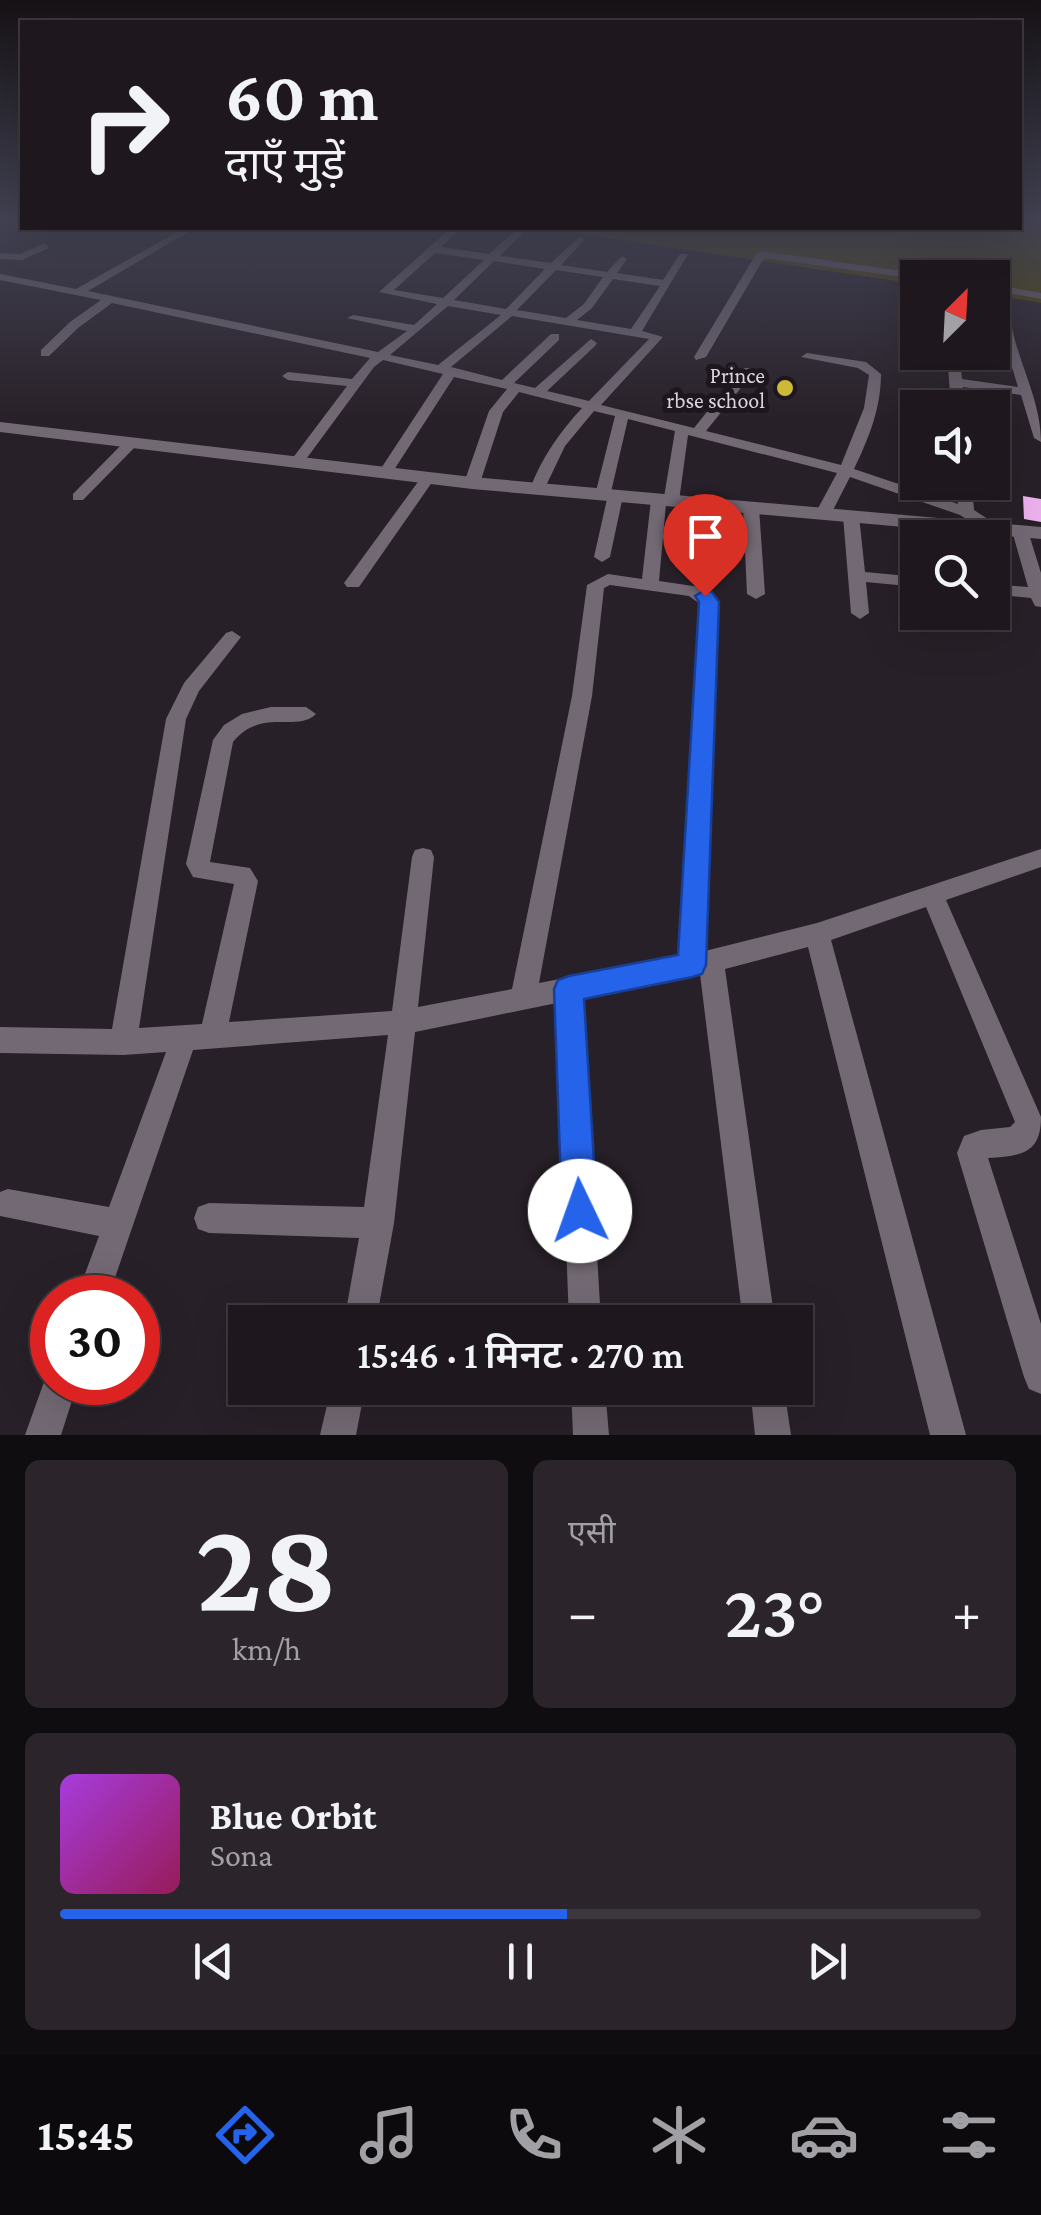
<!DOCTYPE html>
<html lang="hi">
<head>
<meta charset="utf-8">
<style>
	:root { --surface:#1e181e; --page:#2b252b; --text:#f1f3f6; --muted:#a1a0a4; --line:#3c373c; --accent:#2563eb }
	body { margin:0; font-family:"Crimson Pro","Noto Sans Devanagari",serif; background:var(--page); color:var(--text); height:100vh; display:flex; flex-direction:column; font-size:38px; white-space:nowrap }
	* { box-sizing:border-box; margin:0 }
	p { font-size:32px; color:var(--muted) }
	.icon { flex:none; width:55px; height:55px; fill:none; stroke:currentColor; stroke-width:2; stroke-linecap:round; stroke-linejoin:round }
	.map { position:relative; height:1435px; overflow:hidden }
	.details { display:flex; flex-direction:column; gap:25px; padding:25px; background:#100d10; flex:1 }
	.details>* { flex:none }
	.guide { position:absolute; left:20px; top:20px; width:1002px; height:210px; border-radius:0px; box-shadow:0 10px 40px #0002,0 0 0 2px var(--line); background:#1e181e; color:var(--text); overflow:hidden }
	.needle { width:65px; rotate:24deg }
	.fabs { position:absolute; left:900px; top:260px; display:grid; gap:20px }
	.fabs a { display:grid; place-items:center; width:110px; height:110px; border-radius:0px; background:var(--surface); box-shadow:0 10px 40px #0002,0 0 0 2px var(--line); font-size:50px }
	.speed { position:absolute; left:30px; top:1275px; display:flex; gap:20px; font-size:50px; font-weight:700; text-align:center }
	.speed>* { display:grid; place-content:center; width:130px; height:130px; border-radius:50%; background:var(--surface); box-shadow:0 10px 40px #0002,0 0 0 2px var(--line); line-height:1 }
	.speed .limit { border:15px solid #d22; background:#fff; color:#111 }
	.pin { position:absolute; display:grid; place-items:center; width:85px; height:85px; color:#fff; margin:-102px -42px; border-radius:50% 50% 50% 0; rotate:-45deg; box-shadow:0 0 10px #0007 }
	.pin .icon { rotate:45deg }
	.me { position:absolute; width:110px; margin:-55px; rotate:357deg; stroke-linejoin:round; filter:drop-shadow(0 0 8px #0008) }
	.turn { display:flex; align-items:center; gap:35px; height:210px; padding:0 40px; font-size:45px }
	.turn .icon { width:130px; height:130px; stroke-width:2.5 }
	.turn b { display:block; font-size:70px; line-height:85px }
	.big { font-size:75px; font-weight:600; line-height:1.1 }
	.details .card { flex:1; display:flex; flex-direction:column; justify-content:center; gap:15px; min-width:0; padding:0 35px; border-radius:15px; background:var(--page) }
	.details .dial { align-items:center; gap:0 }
	.dial b { font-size:130px; line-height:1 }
	.song { display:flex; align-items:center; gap:30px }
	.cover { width:120px; height:120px; border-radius:15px; background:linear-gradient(135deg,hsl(280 70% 55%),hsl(330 70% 35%)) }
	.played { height:10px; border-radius:5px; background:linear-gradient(90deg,var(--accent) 55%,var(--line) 55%) }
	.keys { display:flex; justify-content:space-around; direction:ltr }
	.heat { display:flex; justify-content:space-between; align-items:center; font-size:55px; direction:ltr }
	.details .tiles { flex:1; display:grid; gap:25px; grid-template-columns:1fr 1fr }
	.card:last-child { grid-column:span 2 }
	.trip { position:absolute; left:228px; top:1305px; width:585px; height:100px; border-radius:0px; background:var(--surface); box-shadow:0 10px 40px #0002,0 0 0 2px var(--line); font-weight:600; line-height:100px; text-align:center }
	.dock { display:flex; height:160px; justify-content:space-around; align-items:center; background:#0c0a0c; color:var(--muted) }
	.dock .icon { width:70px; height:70px }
	.dock .selected { color:var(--accent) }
	.dock b { font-size:45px; color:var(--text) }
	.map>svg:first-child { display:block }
	.green { fill:#524802 }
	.building { fill:#eab0ec }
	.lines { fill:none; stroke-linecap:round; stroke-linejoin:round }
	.street { fill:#736974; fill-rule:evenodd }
	.secondary { fill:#736974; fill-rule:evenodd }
	.route { fill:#2563eb; stroke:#184099; stroke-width:2.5 }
	.poi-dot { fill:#ceb837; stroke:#1e161f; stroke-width:4 }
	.labels { text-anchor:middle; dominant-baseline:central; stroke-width:10; stroke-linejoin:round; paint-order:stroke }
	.far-poi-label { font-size:22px; fill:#dbd5db; stroke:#1e161f; text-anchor:end }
</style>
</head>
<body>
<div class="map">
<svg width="1041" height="1435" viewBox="0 0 1041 1435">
	<rect width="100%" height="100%" fill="#282028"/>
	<path class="green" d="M1020 221H1041V303L993 295 992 278H918L917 284 540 228H1020Z"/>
	<path class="building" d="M1023 496 1041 499V522L1024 519Z"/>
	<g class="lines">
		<path class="street" d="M184 228H195L88 291 378 352 407 331 347 318 353 315 414 325 437 304 379 292 451 228H461L441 247 489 254 518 228H524V232L500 256 551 263 580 236 585 239 561 265 607 272 622 256 627 259 617 273 663 280 680 254H688L642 331 663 337 601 405 694 428 742 368H752V374L706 431 841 465 864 408 869 375 858 368 801 357 807 353 866 362 881 374C881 408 869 438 854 469L958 504 956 482H972L974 510 997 525V531H985L960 515 850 477 831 514 823 519 815 514 837 473 688 435 679 501 676 504H666L659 581 700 587 718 602 705 951 817 923 1041 849V867L946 900 1041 1117C1041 1154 1021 1156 988 1158L1041 1324V1394L1029 1389 1024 1377 957 1153 964 1136 981 1130 1010 1127 1015 1122 926 907 831 940 966 1435H930L808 947 725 969 775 1322H743L700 974 582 998 601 1322H569L557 1003 415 1032 394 1223 376 1322H344L359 1238 209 1233 198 1229 194 1218 198 1207 209 1203 364 1207 388 1035 193 1050 108 1298H76L99 1236 0 1216V1192L8 1189 109 1207 166 1052 123 1055 0 1053V1027L112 1029 166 719 184 683 226 633 232 631 241 637 199 691 186 719 139 1028 202 1024 234 884 193 877 186 864 213 740 224 725 242 714 271 707H306L316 714C297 733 261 707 233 742L210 862 250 868 258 881 229 1022 392 1011 412 857 415 850 423 848 431 850 434 857 418 1007 512 989 572 696 587 585 608 574 642 579 651 500 654 497H664L675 431 628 419 611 492 623 496 610 557 602 562 594 557 607 499 595 495 615 416 594 411 565 446 543 492H533L530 489C542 457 559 433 582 408L519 392 503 412 480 483 472 488 464 483 489 411 507 389 454 377 392 473 385 477 378 473 443 374 383 360 374 367 301 466 296 467 289 463 347 386 288 380 282 376 288 372 352 379 370 358 112 303 78 328 49 356H41V350L70 322 101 300 0 280V274L76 289ZM435 253 484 260 443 298 394 290ZM494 261 545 269 506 309 454 300ZM556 270 603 277 584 304 566 318 517 310ZM613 279 660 286 631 329 577 320 592 308ZM448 306 501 315 438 365 390 355ZM512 316 649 339 589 401 547 391 595 346 597 343 591 339 535 388 514 383 559 340V334H551L502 380 451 367ZM610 585 689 596 700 604 680 956 539 983 592 696 604 588Z
			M45 243 49 248 22 260 0 259V253L20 254Z
			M761 251 931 275 936 278 918 279 764 258 706 357 696 360 694 357 756 254Z
			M992 284 1041 293V299L1009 293C1006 346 1041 390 1041 442L1034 438 1021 395 963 387 965 408H951L947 352H959L962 379 1018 387 996 314 998 291 992 290Z
			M132 438 139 442 137 445 83 500H73V494L127 439Z
			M428 474 435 478 359 587H347L344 583 347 579 423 475Z
			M751 503 759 508 765 594 756 599 747 594 743 508Z
			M851 511 859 516 865 572 918 577V587L866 582 869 613 860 619 851 613 843 516Z
			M1020 526 1028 531 1041 573V607L1035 606 1031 598 992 594V584L1028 587 1012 531Z
			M52 1369V1382H78L61 1435H25L44 1382Z
			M331 1388H365L356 1435H320Z
			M571 1388H605L609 1435H573Z
			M750 1388H784L791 1435H755Z"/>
		<path class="secondary" d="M0 422 472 477 1041 527V539L472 489 0 432Z"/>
	</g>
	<linearGradient id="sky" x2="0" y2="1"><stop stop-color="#161216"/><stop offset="0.52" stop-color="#424253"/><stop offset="1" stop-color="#424253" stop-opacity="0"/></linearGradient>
	<rect width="1041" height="422" fill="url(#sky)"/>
	<path class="route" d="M705 590 712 592 719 602 706 965 702 974 692 977 584 999 597 1211 592 1223 580 1229 568 1223 562 1211 554 989 558 980 569 976 678 955 699 602 695 596Z"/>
	<circle class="poi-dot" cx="785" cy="388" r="10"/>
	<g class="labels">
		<g class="far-poi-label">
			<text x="765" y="375">Prince<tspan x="765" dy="25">rbse school</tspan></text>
		</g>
	</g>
</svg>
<div class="fabs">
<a><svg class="needle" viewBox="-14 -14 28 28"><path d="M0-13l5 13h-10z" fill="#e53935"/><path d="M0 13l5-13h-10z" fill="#a1a0a4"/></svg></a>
<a><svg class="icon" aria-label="sound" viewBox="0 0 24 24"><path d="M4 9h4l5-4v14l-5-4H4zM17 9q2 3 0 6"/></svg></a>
<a><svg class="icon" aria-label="search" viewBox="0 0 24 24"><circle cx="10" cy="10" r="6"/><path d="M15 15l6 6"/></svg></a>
</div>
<div class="speed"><div class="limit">30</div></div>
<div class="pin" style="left:705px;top:596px;background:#d93025"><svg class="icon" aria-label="arrive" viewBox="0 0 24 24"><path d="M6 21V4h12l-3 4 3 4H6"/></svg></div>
<svg class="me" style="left:580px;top:1211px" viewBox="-20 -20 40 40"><circle r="19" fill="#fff"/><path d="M0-13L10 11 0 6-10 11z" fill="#2563eb"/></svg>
<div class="trip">15:46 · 1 मिनट · 270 m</div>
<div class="guide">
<div class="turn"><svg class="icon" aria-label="right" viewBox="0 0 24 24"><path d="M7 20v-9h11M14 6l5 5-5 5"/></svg><div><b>60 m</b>दाएँ मुड़ें</div></div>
</div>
</div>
<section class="details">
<div class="tiles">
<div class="card dial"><b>28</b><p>km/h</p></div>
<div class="card"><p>एसी</p>
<div class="heat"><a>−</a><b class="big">23°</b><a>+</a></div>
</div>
<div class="card">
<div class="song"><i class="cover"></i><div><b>Blue Orbit</b><p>Sona</p></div></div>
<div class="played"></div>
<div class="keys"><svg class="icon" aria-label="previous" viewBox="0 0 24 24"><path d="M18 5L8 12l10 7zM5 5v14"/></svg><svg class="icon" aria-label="pause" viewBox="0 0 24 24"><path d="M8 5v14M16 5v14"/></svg><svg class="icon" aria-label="next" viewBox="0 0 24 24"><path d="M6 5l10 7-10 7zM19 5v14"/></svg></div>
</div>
</div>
</section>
<nav class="dock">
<b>15:45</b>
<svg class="icon selected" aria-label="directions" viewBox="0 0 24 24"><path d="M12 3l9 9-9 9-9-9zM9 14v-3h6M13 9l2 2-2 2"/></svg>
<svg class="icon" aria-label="music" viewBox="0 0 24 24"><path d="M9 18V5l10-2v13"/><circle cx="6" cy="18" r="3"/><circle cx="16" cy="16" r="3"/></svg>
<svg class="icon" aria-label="phone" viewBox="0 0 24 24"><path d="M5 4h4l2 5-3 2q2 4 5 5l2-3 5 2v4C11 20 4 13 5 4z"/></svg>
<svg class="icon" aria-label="climate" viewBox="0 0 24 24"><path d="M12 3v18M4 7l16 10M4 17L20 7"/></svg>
<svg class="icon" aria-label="car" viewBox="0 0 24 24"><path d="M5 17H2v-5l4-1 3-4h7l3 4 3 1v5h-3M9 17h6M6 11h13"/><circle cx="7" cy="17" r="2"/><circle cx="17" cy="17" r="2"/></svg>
<svg class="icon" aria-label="filters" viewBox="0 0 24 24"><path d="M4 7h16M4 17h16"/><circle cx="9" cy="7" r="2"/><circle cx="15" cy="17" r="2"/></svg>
</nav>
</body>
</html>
